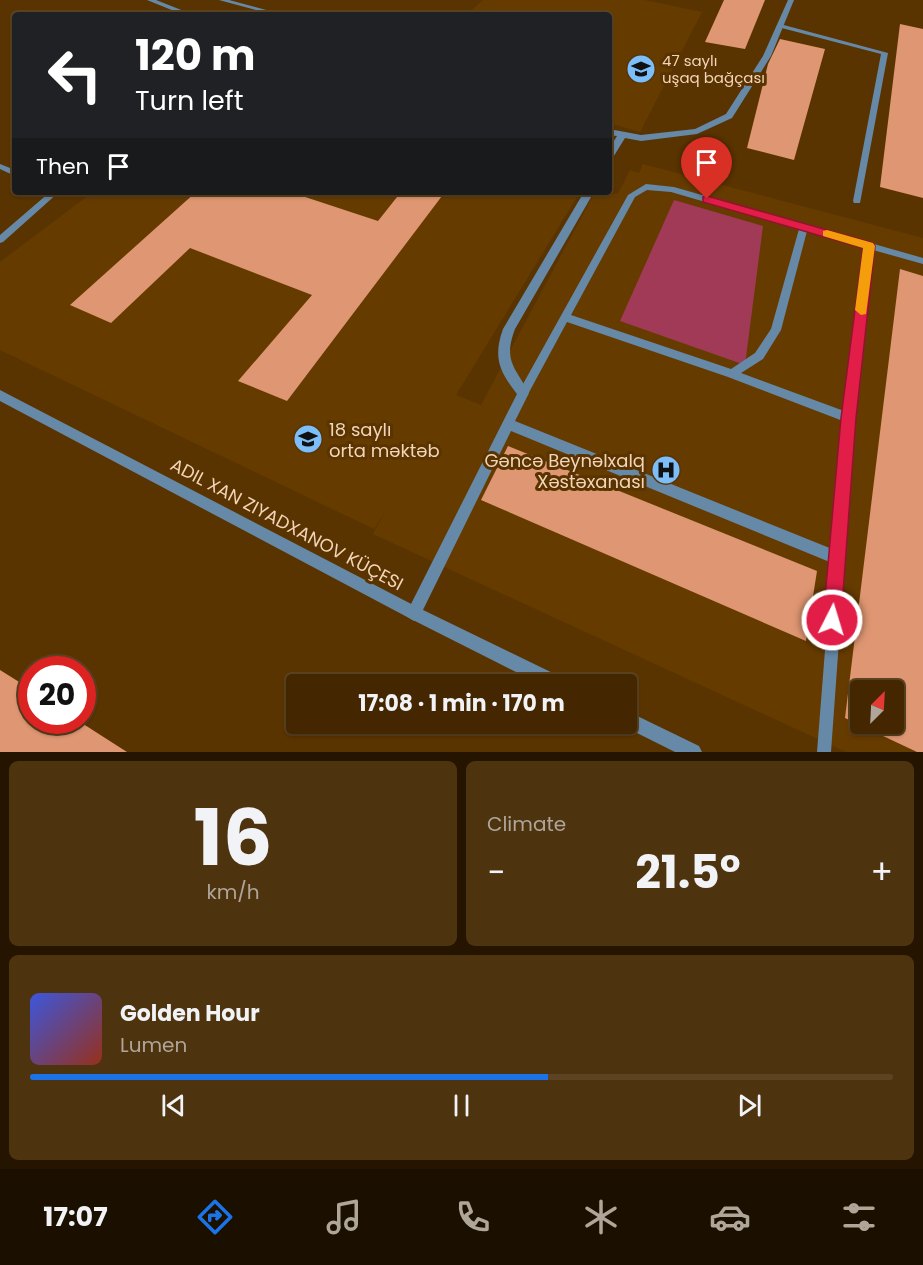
<!DOCTYPE html>
<html lang="en">
<head>
<meta charset="utf-8">
<style>
	:root { --surface:#442700; --page:#4e330f; --text:#f1f3f6; --muted:#afa599; --line:#5c4422; --accent:#1a73e8 }
	body { margin:0; font-family:Poppins,sans-serif; background:var(--page); color:var(--text); height:100vh; display:flex; flex-direction:column; font-size:22px; white-space:nowrap }
	* { box-sizing:border-box; margin:0 }
	p { font-size:20px; color:var(--muted) }
	.icon { flex:none; width:33px; height:33px; fill:none; stroke:currentColor; stroke-width:2; stroke-linecap:round; stroke-linejoin:round }
	.map { position:relative; height:752px; overflow:hidden }
	.panel { display:flex; flex-direction:column; gap:9px; padding:9px; background:#251500; flex:1 }
	.panel>* { flex:none }
	.hud { position:absolute; left:12px; top:12px; width:600px; height:183px; border-radius:6px; box-shadow:0 2px 4px #0004,0 0 0 2px var(--line); background:#202124; color:#fff; overflow:hidden }
	.needle { width:39px; rotate:24deg }
	.controls { position:absolute; left:850px; top:680px; display:grid; gap:12px }
	.controls a { display:grid; place-items:center; width:54px; height:54px; border-radius:6px; background:var(--surface); box-shadow:0 2px 4px #0004,0 0 0 2px var(--line); font-size:30px }
	.speed { position:absolute; left:18px; top:656px; display:flex; gap:12px; font-size:30px; font-weight:700; text-align:center }
	.speed>* { display:grid; place-content:center; width:78px; height:78px; border-radius:50%; background:var(--surface); box-shadow:0 2px 4px #0004,0 0 0 2px var(--line); line-height:1 }
	.speed .limit { border:9px solid #d22; background:#fff; color:#111 }
	.pin { position:absolute; display:grid; place-items:center; width:51px; height:51px; color:#fff; margin:-62px -26px; border-radius:50% 50% 50% 0; rotate:-45deg; box-shadow:0 0 6px #0007 }
	.pin .icon { rotate:45deg }
	.me { position:absolute; width:66px; margin:-33px; rotate:5deg; stroke-linejoin:round; filter:drop-shadow(0 0 4px #0008) }
	.turn { display:flex; align-items:center; gap:21px; height:126px; padding:0 24px; font-size:27px }
	.turn .icon { width:78px; height:78px; stroke-width:2.5 }
	.turn b { display:block; font-size:42px; line-height:51px }
	.then { display:flex; align-items:center; height:57px; padding:0 24px; background:#0003; gap:12px; font-size:22px }
	.big { font-size:45px; font-weight:700; line-height:1.1 }
	.panel .tile { flex:1; display:flex; flex-direction:column; justify-content:center; gap:9px; min-width:0; padding:0 21px; border-radius:9px; background:var(--page) }
	.panel .dial { align-items:center; gap:0 }
	.dial b { font-size:78px; line-height:1 }
	.song { display:flex; align-items:center; gap:18px }
	.cover { width:72px; height:72px; border-radius:9px; background:linear-gradient(135deg,hsl(230 70% 55%),hsl(10 70% 35%)) }
	.played { height:6px; border-radius:3px; background:linear-gradient(90deg,var(--accent) 60%,var(--line) 60%) }
	.keys { display:flex; justify-content:space-around; direction:ltr }
	.heat { display:flex; justify-content:space-between; align-items:center; font-size:33px; direction:ltr }
	.panel .tiles { flex:1; display:grid; gap:9px; grid-template-columns:1fr 1fr }
	.tile:last-child { grid-column:span 2 }
	.trip { position:absolute; left:286px; top:674px; width:351px; height:60px; border-radius:6px; background:var(--surface); box-shadow:0 2px 4px #0004,0 0 0 2px var(--line); font-weight:700; line-height:60px; text-align:center }
	.dock { display:flex; height:96px; justify-content:space-around; align-items:center; background:#1b1000; color:var(--muted) }
	.dock .icon { width:42px; height:42px }
	.dock .selected { color:var(--accent) }
	.dock b { font-size:27px; color:var(--text) }
	.map>svg:first-child { display:block }
	.built { fill:#663b00; fill-rule:evenodd }
	.green { fill:#a03a56 }
	.building { fill:#df9672; fill-rule:evenodd }
	.lines { fill:none; stroke-linecap:round; stroke-linejoin:round }
	.service { fill:#6689a8; fill-rule:evenodd }
	.minor { fill:#6689a8; fill-rule:evenodd }
	.tertiary { fill:#6689a8; fill-rule:evenodd }
	.route { fill:#e11d48; stroke:#92132f; stroke-width:1.5 }
	.slow { fill:#f59e0b }
	.labels { text-anchor:middle; dominant-baseline:central; stroke-width:6; stroke-linejoin:round; paint-order:stroke }
	.far-poi-label { font-size:15px; fill:#f2d5b8; stroke:#5a3400; text-anchor:start }
	.poi-label { font-size:18px; fill:#f2d5b8; stroke:#5a3400; text-anchor:start }
	.street-label { font-size:18px; fill:#f2d5b8; stroke:#5a3400 }
</style>
</head>
<body>
<div class="map">
<svg width="923" height="752" viewBox="0 0 923 752">
	<rect width="100%" height="100%" fill="#5a3400"/>
	<path class="built" d="M483 0H644L702 12 640 132 609 123V15H466Z
		M643 164 923 238V752H846L373 534 385 512 374 529 0 350V262L93 192H580L456 395 481 405 595 192 618 194 630 170 639 173ZM861 690H894V723H861Z"/>
	<path class="green" d="M674 200 763 226 745 365 620 321Z"/>
	<path class="building" d="M724 0H765L745 49 705 42Z
		M900 24 923 29V198L880 187Z
		M780 39 825 49 794 160 747 148 768 64Z
		M196 192H290L378 221 401 192H445L287 401 238 381 312 295 190 248 111 323 70 305Z
		M900 269 923 276V752H917L845 718ZM861 690H894V723H861Z
		M508 446 817 571 806 641 481 500Z
		M0 670 32 690V720H77L127 752H0Z"/>
	<g class="lines">
		<path class="service" d="M219 0H229L285 15H275Z
			M780 24 888 53 860 203H854L853 201 881 54 778 27 777 26Z
			M0 164 15 170V176L0 169Z
			M646 184 674 187 923 258V264L873 250 855 418 831 752H817L843 421 728 377 567 322 527 396H519L518 393 628 195ZM647 190 671 192 799 229 771 329 755 353 731 369 571 315 635 197ZM807 231 864 247 844 411 741 373 763 359 781 330Z
			M50 192H59L3 242 0 243V235Z"/>
		<path class="minor" d="M147 0H156L194 15H184Z
			M788 0H794L771 56 732 118 697 134 641 141 625 138 612 159 609 160V149L617 136 609 135V129L641 135 695 129 726 114 763 56Z
			M584 192H594L515 329C503 361 515 367 529 393L515 421 842 553 844 558 842 563 837 565 511 431 419 618 414 621 409 618 406 613 409 608 517 394C499 371 493 357 503 329Z"/>
		<path class="tertiary" d="M0 390 419 608 563 678 565 684H540L409 618 0 401Z
			M627 711 699 746 702 752H675L621 725 620 723H627Z"/>
	</g>
	<path class="route" d="M707 196 873 243 875 246 856 418 841 620 838 626 832 628 826 626 823 620 841 418 863 248 703 202V197Z"/>
	<path class="slow" d="M827 230 873 243 875 246 866 314 861 315 855 310 863 248 823 236V231Z"/>
	<defs>
		<g id="school-disc" transform="scale(1.5)"><circle r="9.5" fill="#7cbef9" stroke="#5a3400"/><path d="M0-5L7-2L0 1L-7-2ZM-4 1L0 2.5L4 1V4Q0 6-4 4Z" fill="#111"/></g>
		<g id="hospital-disc" transform="scale(1.5)"><circle r="9.5" fill="#7cbef9" stroke="#5a3400"/><path d="M-5-5h3v3.5h4V-5h3V5h-3V1.5h-4V5h-3Z" fill="#111"/></g>
	</defs>
	<g fill-rule="evenodd">
		<use href="#school-disc" x="641" y="69"/>
		<use href="#school-disc" x="308" y="439"/>
		<use href="#hospital-disc" x="666" y="470"/>
	</g>
	<g class="labels">
		<g class="far-poi-label">
			<text x="662" y="60">47 saylı<tspan x="662" dy="17">uşaq bağçası</tspan></text>
		</g>
		<g class="poi-label">
			<text x="329" y="429">18 saylı<tspan x="329" dy="21">orta məktəb</tspan></text>
			<text x="645" y="460" text-anchor="end">Gəncə Beynəlxalq<tspan x="645" dy="21">Xəstəxanası</tspan></text>
		</g>
		<g class="street-label">
			<text transform="translate(287 524) rotate(28)">ADIL XAN ZIYADXANOV KÜÇESI</text>
		</g>
	</g>
</svg>
<div class="controls">
<a><svg class="needle" viewBox="-14 -14 28 28"><path d="M0-13l5 13h-10z" fill="#e53935"/><path d="M0 13l5-13h-10z" fill="#afa599"/></svg></a>
</div>
<div class="speed"><div class="limit">20</div></div>
<div class="pin" style="left:707px;top:199px;background:#d93025"><svg class="icon" aria-label="arrive" viewBox="0 0 24 24"><path d="M6 21V4h12l-3 4 3 4H6"/></svg></div>
<svg class="me" style="left:832px;top:620px" viewBox="-20 -20 40 40"><circle r="17" fill="#e11d48" stroke="#fff" stroke-width="3"/><path d="M0-11L8 9 0 5-8 9z" fill="#fff"/></svg>
<div class="trip">17:08 · 1 min · 170 m</div>
<div class="hud">
<div class="turn"><svg class="icon" aria-label="left" viewBox="0 0 24 24"><path d="M17 20v-9H6M10 6l-5 5 5 5"/></svg><div><b>120 m</b>Turn left</div></div>
<div class="then">Then<svg class="icon" aria-label="arrive" viewBox="0 0 24 24"><path d="M6 21V4h12l-3 4 3 4H6"/></svg></div>
</div>
</div>
<section class="panel">
<div class="tiles">
<div class="tile dial"><b>16</b><p>km/h</p></div>
<div class="tile"><p>Climate</p>
<div class="heat"><a>−</a><b class="big">21.5°</b><a>+</a></div>
</div>
<div class="tile">
<div class="song"><i class="cover"></i><div><b>Golden Hour</b><p>Lumen</p></div></div>
<div class="played"></div>
<div class="keys"><svg class="icon" aria-label="previous" viewBox="0 0 24 24"><path d="M18 5L8 12l10 7zM5 5v14"/></svg><svg class="icon" aria-label="pause" viewBox="0 0 24 24"><path d="M8 5v14M16 5v14"/></svg><svg class="icon" aria-label="next" viewBox="0 0 24 24"><path d="M6 5l10 7-10 7zM19 5v14"/></svg></div>
</div>
</div>
</section>
<nav class="dock">
<b>17:07</b>
<svg class="icon selected" aria-label="directions" viewBox="0 0 24 24"><path d="M12 3l9 9-9 9-9-9zM9 14v-3h6M13 9l2 2-2 2"/></svg>
<svg class="icon" aria-label="music" viewBox="0 0 24 24"><path d="M9 18V5l10-2v13"/><circle cx="6" cy="18" r="3"/><circle cx="16" cy="16" r="3"/></svg>
<svg class="icon" aria-label="phone" viewBox="0 0 24 24"><path d="M5 4h4l2 5-3 2q2 4 5 5l2-3 5 2v4C11 20 4 13 5 4z"/></svg>
<svg class="icon" aria-label="climate" viewBox="0 0 24 24"><path d="M12 3v18M4 7l16 10M4 17L20 7"/></svg>
<svg class="icon" aria-label="car" viewBox="0 0 24 24"><path d="M5 17H2v-5l4-1 3-4h7l3 4 3 1v5h-3M9 17h6M6 11h13"/><circle cx="7" cy="17" r="2"/><circle cx="17" cy="17" r="2"/></svg>
<svg class="icon" aria-label="filters" viewBox="0 0 24 24"><path d="M4 7h16M4 17h16"/><circle cx="9" cy="7" r="2"/><circle cx="15" cy="17" r="2"/></svg>
</nav>
</body>
</html>
